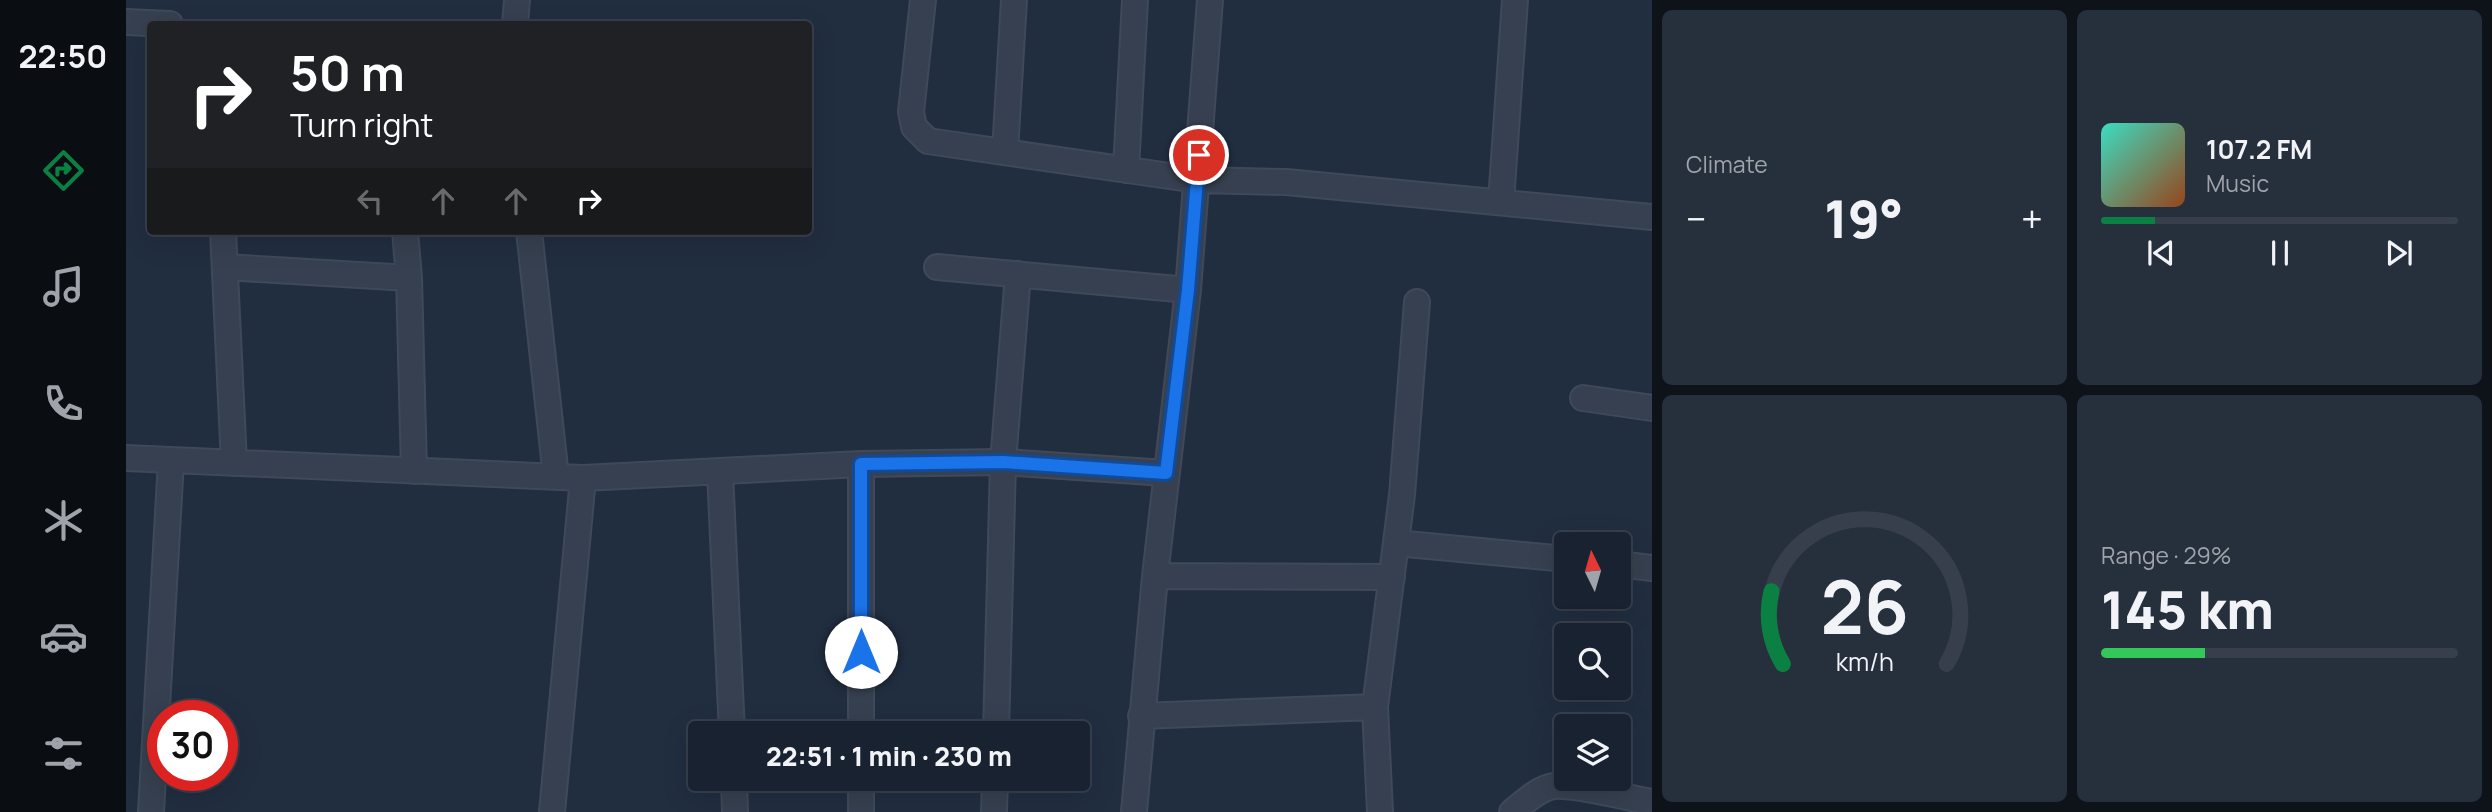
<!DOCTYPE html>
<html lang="en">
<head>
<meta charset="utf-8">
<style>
	:root { --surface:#192230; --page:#262f3c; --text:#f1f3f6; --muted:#9fa4ab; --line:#373f4c; --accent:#0b8043 }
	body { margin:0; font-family:Manrope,sans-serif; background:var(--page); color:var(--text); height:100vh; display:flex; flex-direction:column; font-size:26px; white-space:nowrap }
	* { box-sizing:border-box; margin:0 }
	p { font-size:23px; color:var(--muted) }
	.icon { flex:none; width:38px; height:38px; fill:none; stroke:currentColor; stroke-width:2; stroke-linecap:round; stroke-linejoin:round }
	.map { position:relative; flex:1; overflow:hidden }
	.sheet { display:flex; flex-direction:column; gap:10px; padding:10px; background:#0e131a; width:840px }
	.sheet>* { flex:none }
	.banner { position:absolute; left:21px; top:21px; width:665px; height:214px; border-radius:7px; box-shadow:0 7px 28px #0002,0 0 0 2px var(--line); background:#202124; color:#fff; overflow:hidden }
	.needle { width:46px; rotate:355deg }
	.fabs { position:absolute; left:1428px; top:532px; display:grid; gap:14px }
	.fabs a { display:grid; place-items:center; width:77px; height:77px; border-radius:7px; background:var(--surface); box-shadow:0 7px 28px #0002,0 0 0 2px var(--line); font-size:35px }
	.speed { position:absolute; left:21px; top:700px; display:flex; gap:14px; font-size:35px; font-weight:700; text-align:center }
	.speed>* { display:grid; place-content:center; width:91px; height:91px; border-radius:50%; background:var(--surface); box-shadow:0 7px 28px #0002,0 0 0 2px var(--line); line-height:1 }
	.speed .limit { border:10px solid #d22; background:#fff; color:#111 }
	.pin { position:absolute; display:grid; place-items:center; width:60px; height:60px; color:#fff; margin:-30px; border:4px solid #fff; border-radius:50%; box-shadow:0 2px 7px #0007 }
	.me { position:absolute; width:77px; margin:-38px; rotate:0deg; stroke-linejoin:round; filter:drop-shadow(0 0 5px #0008) }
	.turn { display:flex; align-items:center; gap:24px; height:147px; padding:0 28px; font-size:32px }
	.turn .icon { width:91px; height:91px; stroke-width:2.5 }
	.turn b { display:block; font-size:49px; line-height:60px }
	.lanes { display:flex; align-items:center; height:66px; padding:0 28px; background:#0003; justify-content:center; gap:35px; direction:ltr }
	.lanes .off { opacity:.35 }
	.big { font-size:52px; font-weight:800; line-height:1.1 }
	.sheet .widget { flex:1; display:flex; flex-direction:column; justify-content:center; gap:10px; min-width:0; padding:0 24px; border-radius:10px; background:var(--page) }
	.sheet .dial { align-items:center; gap:0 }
	.dial svg { height:182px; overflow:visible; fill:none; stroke:var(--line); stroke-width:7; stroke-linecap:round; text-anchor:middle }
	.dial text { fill:var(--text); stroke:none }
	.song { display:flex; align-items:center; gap:21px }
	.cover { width:84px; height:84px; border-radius:10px; background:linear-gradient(135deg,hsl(170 70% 55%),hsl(20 70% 35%)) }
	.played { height:7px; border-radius:4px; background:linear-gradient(90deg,var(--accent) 15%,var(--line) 15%) }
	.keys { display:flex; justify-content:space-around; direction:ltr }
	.heat { display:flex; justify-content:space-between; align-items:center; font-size:38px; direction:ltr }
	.charge { height:10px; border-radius:5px; background:linear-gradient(90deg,#34c759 29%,var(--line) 0) }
	.sheet .tiles { flex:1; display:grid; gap:10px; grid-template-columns:repeat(2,1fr) }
	.trip { position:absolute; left:562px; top:721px; width:402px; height:70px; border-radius:7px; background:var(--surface); box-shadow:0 7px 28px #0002,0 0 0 2px var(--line); font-weight:800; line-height:70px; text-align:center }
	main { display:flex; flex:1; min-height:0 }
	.dock { display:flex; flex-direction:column; width:126px; justify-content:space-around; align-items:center; background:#0a0e13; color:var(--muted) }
	.dock .icon { width:49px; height:49px }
	.dock .on { color:var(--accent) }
	.dock b { font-size:32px; color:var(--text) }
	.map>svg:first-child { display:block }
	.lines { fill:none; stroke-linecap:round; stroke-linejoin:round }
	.minor-casing { stroke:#3f4959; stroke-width:28 }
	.minor { stroke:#364050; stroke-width:24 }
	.route-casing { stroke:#114b97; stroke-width:18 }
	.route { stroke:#1a73e8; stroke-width:12 }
</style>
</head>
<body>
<main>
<nav class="dock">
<b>22:50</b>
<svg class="icon on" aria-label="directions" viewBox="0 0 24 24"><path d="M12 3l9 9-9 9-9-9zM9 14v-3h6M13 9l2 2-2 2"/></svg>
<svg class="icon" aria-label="music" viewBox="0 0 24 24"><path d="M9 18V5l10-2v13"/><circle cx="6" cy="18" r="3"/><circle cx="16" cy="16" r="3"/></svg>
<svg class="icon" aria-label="phone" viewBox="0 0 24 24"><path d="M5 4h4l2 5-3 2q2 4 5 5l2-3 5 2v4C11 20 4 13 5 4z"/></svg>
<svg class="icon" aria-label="climate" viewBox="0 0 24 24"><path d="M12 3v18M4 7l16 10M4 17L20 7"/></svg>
<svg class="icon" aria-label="car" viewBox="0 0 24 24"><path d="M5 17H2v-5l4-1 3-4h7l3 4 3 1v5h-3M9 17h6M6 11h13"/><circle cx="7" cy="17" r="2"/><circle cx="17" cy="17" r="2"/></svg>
<svg class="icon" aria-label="filters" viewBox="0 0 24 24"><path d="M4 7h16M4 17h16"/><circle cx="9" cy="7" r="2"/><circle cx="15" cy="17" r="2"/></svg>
</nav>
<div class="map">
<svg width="1526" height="812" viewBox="0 0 1526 812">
	<rect width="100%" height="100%" fill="#212e40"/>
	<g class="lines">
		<g class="minor-casing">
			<path id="minor" d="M797 0 785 112 788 127 802 141 1071 180 1160 182 1526 217
				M0 22 44 24
				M389 24 391 0
				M879 152 888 0
				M1000 170 1009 0
				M1375 202 1389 0
				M97 231 108 463
				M279 231 283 278 288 471
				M403 231 430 477
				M99 267 283 278
				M811 267 1062 290
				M1457 398 1526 408
				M0 458 457 478 735 464 877 462 1040 473
				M735 464V733
				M594 472 606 733
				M1270 543 1440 559
				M1493 564 1526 568
				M1029 576 1266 577
				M1015 716 1249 707
				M870 733 877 462 892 274
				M608 779 609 812
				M735 779V812
				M25 812 45 461
				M426 812 457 478
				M868 812 869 779
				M1008 812 1029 576 1062 290 1084 0
				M1254 812 1249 707 1276 495 1291 302
				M1386 812C1397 803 1413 788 1428 786 1451 784 1501 798 1526 802"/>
		</g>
		<use href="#minor" class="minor"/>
	</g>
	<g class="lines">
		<g class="route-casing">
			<path id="route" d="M735 652V464L877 462 1040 473 1062 290 1073 155"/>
		</g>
		<use href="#route" class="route"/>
	</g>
</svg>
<div class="fabs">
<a><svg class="needle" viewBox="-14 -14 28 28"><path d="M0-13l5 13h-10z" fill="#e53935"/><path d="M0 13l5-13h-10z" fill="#9fa4ab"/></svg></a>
<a><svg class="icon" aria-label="search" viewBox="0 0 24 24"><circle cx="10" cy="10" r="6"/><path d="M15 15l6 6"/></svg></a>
<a><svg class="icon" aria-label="layers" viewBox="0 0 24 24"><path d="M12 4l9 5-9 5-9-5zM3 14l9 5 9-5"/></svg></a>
</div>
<div class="speed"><div class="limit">30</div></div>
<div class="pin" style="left:1073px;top:155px;background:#d93025"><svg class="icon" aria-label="arrive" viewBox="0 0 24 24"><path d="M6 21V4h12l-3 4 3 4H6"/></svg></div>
<svg class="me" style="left:735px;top:652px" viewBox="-20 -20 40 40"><circle r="19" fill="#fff"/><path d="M0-13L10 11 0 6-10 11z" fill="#1a73e8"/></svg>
<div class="trip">22:51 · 1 min · 230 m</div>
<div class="banner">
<div class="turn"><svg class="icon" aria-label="right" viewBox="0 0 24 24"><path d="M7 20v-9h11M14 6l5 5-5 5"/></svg><div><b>50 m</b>Turn right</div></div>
<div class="lanes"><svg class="icon off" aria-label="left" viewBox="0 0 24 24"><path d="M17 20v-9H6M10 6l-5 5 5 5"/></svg><svg class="icon off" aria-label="ahead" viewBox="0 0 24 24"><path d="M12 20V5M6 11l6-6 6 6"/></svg><svg class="icon off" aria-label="ahead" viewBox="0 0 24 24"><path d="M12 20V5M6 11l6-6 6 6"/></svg><svg class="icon" aria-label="right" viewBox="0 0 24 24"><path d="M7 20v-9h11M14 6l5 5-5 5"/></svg></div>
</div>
</div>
<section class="sheet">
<div class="tiles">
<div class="widget"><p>Climate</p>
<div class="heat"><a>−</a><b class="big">19°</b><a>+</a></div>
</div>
<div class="widget">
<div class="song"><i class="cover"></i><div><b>107.2 FM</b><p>Music</p></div></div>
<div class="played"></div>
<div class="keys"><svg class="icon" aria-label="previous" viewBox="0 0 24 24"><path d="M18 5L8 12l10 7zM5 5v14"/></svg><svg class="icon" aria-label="pause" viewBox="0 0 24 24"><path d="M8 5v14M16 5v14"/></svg><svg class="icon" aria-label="next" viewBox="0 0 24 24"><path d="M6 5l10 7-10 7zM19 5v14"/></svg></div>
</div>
<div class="widget dial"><svg viewBox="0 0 100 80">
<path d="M14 69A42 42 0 1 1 86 69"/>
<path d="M14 69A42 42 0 0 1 9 37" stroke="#0b8043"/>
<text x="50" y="56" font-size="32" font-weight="700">26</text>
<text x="50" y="72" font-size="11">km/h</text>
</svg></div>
<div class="widget"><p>Range · 29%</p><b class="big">145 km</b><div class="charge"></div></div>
</div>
</section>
</main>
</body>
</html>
